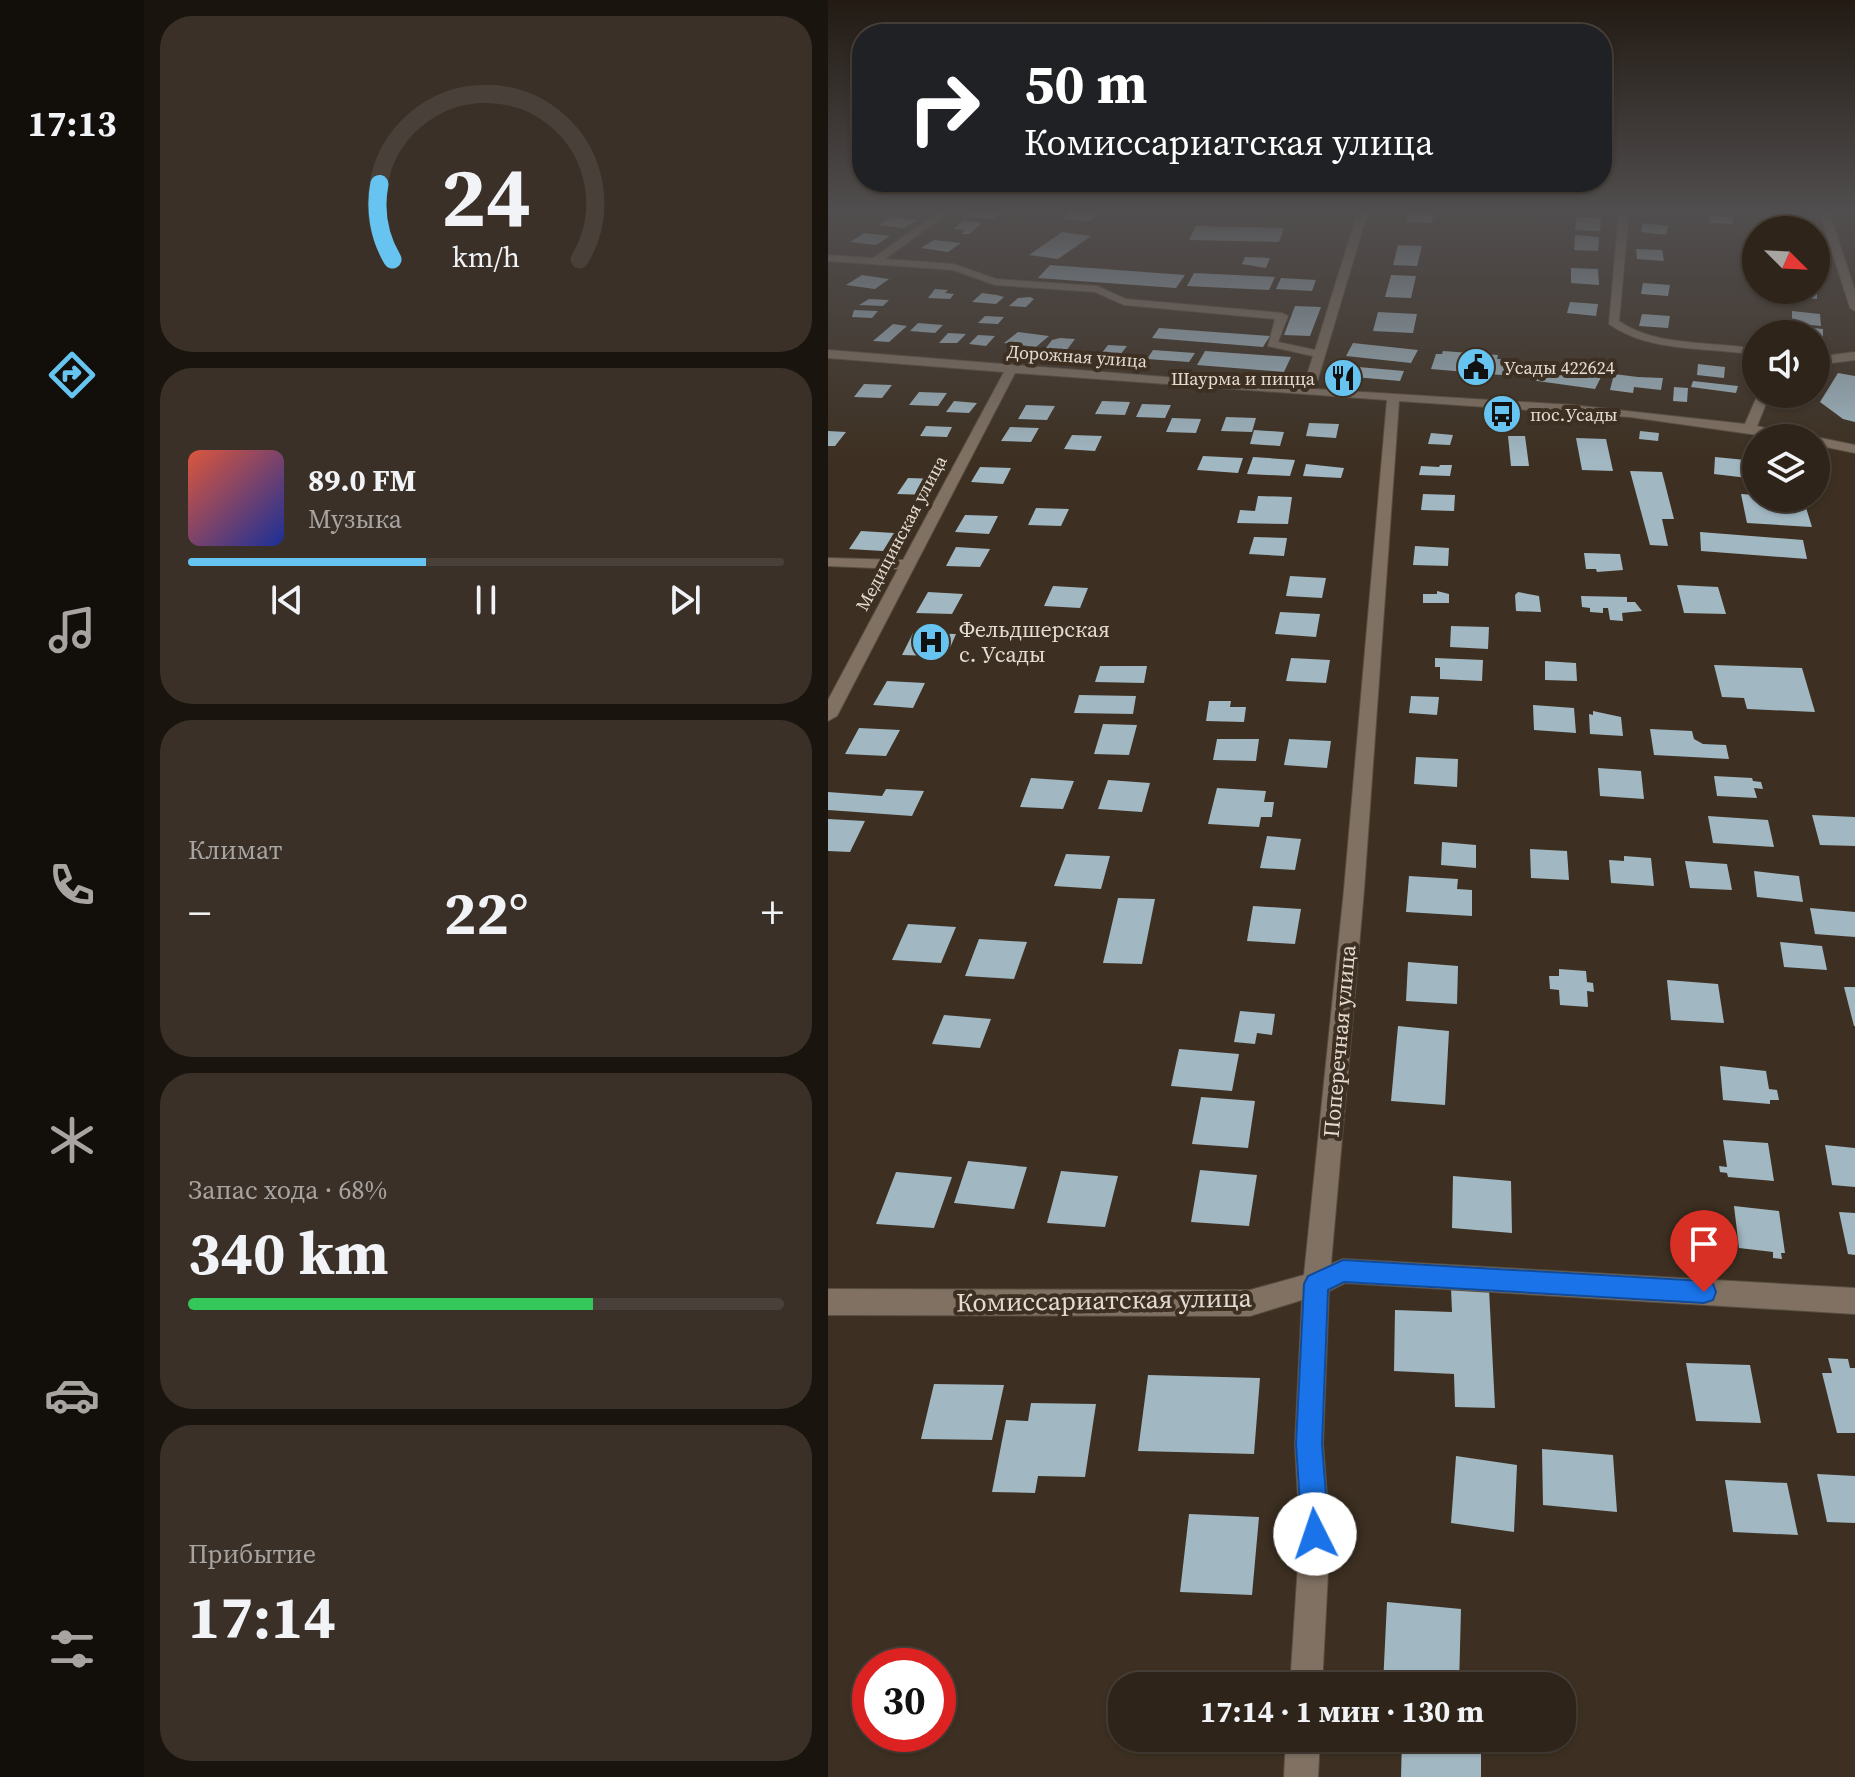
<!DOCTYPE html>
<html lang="ru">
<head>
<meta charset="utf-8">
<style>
	:root { --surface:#2e241a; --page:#3a3027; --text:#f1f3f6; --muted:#a7a4a2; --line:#494139; --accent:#67c4f0 }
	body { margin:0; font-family:"Source Serif 4",serif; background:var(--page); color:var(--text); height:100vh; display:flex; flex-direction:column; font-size:30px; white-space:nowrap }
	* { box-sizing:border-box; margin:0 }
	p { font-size:26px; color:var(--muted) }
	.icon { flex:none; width:44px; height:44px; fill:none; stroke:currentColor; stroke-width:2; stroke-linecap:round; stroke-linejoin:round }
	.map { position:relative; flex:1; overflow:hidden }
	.details { display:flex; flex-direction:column; gap:16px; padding:16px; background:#19140e; width:684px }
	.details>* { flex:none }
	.top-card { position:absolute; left:24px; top:24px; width:760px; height:168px; border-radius:32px; box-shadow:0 2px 6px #0004,0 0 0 2px var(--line); background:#202124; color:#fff; overflow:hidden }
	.needle { width:52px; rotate:114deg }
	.tools { position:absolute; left:914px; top:216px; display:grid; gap:16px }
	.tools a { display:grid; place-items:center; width:88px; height:88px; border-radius:50%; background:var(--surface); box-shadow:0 2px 6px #0004,0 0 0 2px var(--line); font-size:40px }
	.speed { position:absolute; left:24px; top:1648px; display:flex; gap:16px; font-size:40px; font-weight:700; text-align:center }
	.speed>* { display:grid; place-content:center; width:104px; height:104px; border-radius:50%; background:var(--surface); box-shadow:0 2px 6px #0004,0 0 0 2px var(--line); line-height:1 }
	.speed .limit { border:12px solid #d22; background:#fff; color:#111 }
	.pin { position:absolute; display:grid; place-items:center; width:68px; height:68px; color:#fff; margin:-82px -34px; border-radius:50% 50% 50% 0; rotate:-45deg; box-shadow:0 0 8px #0007 }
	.pin .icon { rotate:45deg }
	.me { position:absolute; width:88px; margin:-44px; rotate:356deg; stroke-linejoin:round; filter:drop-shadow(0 0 6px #0008) }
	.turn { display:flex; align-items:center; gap:28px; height:168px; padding:0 40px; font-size:36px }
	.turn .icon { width:104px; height:104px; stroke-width:2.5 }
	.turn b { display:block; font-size:56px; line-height:68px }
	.big { font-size:60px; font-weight:700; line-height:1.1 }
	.details .tile { flex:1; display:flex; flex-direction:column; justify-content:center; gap:12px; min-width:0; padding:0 28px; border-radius:32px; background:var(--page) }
	.details .dial { align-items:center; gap:0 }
	.dial svg { height:208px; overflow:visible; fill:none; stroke:var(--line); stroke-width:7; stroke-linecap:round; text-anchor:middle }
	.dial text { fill:var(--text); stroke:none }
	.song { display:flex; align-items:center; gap:24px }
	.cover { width:96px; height:96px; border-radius:12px; background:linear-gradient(135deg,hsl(10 70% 55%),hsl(230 70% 35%)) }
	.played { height:8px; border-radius:4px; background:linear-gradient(90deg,var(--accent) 40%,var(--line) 40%) }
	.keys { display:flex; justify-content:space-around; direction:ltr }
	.heat { display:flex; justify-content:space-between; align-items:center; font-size:44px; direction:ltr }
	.charge { height:12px; border-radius:6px; background:linear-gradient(90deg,#34c759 68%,var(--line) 0) }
	.trip { position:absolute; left:280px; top:1672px; width:468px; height:80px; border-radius:32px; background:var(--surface); box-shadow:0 2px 6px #0004,0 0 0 2px var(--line); font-weight:700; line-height:80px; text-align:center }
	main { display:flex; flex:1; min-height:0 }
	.tabs { display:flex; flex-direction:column; width:144px; justify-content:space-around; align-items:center; background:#120e0a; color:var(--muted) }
	.tabs .icon { width:56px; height:56px }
	.tabs .selected { color:var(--accent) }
	.tabs b { font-size:36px; color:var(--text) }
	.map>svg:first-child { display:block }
	.building { fill:#a1b7c2 }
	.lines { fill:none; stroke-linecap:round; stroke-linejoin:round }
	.minor-casing { stroke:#594f43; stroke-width:2 }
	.minor { fill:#807162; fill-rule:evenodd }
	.route { fill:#1a73e8; stroke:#114b97; stroke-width:2 }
	.labels { text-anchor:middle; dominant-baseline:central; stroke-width:8; stroke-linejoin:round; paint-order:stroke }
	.far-street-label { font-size:18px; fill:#e4dcd3; stroke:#3d3022 }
	.far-poi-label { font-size:18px; fill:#e4dcd3; stroke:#3d3022; text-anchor:start }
	.poi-label { font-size:22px; fill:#e4dcd3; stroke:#3d3022; text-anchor:start }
	.street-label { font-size:22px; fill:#e4dcd3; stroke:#3d3022 }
	.near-street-label { font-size:26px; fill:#e4dcd3; stroke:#3d3022 }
</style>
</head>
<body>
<main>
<nav class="tabs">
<b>17:13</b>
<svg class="icon selected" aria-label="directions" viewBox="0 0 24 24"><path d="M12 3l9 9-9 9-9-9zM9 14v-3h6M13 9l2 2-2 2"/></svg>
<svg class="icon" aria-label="music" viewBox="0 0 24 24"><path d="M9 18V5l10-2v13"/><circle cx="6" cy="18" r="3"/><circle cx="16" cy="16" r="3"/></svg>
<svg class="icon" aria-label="phone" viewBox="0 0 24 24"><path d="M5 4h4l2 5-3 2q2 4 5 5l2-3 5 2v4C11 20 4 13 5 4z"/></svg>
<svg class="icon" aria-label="climate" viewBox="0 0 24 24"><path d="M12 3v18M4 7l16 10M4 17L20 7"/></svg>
<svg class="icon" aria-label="car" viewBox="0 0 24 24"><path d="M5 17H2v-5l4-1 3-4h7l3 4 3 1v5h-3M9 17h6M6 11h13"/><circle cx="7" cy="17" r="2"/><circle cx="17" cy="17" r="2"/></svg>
<svg class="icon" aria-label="filters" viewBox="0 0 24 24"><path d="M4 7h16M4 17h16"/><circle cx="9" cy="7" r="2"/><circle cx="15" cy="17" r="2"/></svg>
</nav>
<section class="details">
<div class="tile dial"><svg viewBox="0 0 100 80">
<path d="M14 69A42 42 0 1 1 86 69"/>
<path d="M14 69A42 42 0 0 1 9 40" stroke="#67c4f0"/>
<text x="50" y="56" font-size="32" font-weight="700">24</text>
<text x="50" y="72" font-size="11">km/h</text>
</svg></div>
<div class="tile">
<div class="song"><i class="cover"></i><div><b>89.0 FM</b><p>Музыка</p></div></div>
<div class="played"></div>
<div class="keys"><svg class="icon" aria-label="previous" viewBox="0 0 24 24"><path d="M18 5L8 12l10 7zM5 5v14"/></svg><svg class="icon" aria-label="pause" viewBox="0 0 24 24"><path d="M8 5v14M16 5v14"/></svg><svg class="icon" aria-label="next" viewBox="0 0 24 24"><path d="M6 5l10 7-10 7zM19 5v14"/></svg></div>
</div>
<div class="tile"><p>Климат</p>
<div class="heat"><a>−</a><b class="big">22°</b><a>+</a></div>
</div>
<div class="tile"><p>Запас хода · 68%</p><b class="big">340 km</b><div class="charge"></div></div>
<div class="tile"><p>Прибытие</p><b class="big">17:14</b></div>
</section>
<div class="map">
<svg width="1027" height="1777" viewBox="0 0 1027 1777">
	<rect width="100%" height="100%" fill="#3d3022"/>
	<path class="building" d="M146 211H177L165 219 139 216Z
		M243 211H273L262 221 235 219Z
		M580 211H606L604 223 579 222Z
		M882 216 904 217 905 224 882 223Z
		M64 217 89 220 76 228 51 225Z
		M749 217 773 218 772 231 747 230Z
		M135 221 154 223 141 234H133L138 230 126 229Z
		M950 222 970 223 973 230H952Z
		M815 223 840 226 838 235 813 232Z
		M368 226 456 228 451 242 361 240Z
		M234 232 263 236 230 259 201 255Z
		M36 233 62 236 48 245 22 242Z
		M747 235 771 237 770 251 746 250Z
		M106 240 133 243 120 252 93 248Z
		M570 245 594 246 589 266 565 265Z
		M808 249 834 250 836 261 809 259Z
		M417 257 442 258 438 268 414 264Z
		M222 265 357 275 348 288 210 278Z
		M743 268 770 269 771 285 743 283Z
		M366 273 447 277 441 290 359 286Z
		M34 275 61 279 47 289 18 285Z
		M563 275 588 276 583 298 557 297Z
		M453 278 488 280 484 291 448 289Z
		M815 283 842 285 840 296 813 294Z
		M107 289 120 290 117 293 126 294 122 299 100 298Z
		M962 290H989V299L961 296Z
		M154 293 169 295 176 297 168 304 144 302Z
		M202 297 206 299 198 307 181 306 190 298Z
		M41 299 61 300 55 306 31 305Z
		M742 302 770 304 768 316 739 313Z
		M467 306 493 307 482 336 456 335Z
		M26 310 50 311 44 318 24 317Z
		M964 311 992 314 993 326 964 323Z
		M550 312 589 314 585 333 545 331Z
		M814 314 842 316 840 328 811 326Z
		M157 316 176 317 170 324 150 323Z
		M90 323 115 325 107 333 82 331Z
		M65 324 79 326 61 342 45 341Z
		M965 326 995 329V341L988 340V334H965Z
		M331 328 442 336 435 347 324 338Z
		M190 332 221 336 208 347 176 343Z
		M120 333 138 334 129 343H111Z
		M150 335 167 336 158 346 141 344Z
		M232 338 247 339 238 351 217 349 224 340Z
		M525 343 590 350 583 363 518 356Z
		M280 345 299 346 292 355 273 354Z
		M325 350 367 353 361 362 319 359Z
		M377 351 463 357 456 372 369 365Z
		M615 351 670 355 669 359 689 360 688 364 697 365 696 370 687 369 685 376 603 369 608 354H614Z
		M870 364 897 367 896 378 869 375Z
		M519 366 576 371 572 381 515 376Z
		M709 368 773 377 767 389 702 380Z
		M1010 373 1027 376V422L1015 419 992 402Z
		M786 374 810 377 835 378 833 390 806 387 805 393 782 390Z
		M865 381 910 386 908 393 863 387Z
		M36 384 64 385 54 398 26 397Z
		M846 387 860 388 859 402 845 401Z
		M91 392 119 393 110 406 81 405Z
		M126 401 149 403 141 413 118 412Z
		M274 401 302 402 297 415 267 414Z
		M314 404 343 405 337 418 308 417Z
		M198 405 227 406 219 420 190 419Z
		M398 417 428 418 424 432 393 431Z
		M344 418 373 419 368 433 338 432Z
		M481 423 511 424 508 438 478 436Z
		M98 426 124 427 119 437 92 436Z
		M182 427 211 428 203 442 173 441Z
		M426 430 456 432 452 446 422 444Z
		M0 431 18 432 7 446H0Z
		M812 431 831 433 830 441 811 439Z
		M603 433 625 435 622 445 600 444Z
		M244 435 274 436 267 451 236 449Z
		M680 436H697L701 466H683Z
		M748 438 778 439 785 471 754 470Z
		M375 456 415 458 410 473 369 470Z
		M425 457 467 460 462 476 419 474Z
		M887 457 928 461V479L886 474Z
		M478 464 516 468 513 478 475 476Z
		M612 465H624L622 476 591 475 593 466 611 467Z
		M152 467 183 468 175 484 143 482Z
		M802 471 834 472 846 519H834L840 546 822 545Z
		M80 478 111 479 101 495 69 494Z
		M595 494 627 495 626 511 593 510Z
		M913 494 928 495V498H975L984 527 919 523Z
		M430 496 464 497 460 524 409 523 412 510 427 511Z
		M208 508 241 509 233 526 200 525Z
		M137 515 170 516 161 534 127 532Z
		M33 531 66 533 55 551 21 549Z
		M872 532 975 540 979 559 873 551Z
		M426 537 459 538 456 556 421 554Z
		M587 546 621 548 620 566 585 565Z
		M128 547 162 549 152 567 118 566Z
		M756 553 792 554 795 570 769 572 768 569H758Z
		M462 576 498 578 494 598 458 596Z
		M849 585 890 587 898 614 856 613Z
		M225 586 260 588 252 608 216 606Z
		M609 591 621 594V603H595V594H609Z
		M100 592 135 594 124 614 88 613Z
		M690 592 711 596 713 612 688 611 687 595Z
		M753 596 799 597V602H807L814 611 794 613 795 621 782 620 780 608H775V613L762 612V608L754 607Z
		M452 612 492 614 488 637 447 634Z
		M623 626 661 627 660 649 622 647Z
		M85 633 128 634 121 650H106L104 656 74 655Z
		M463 658 502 660 498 683 458 681Z
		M607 658 655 660 654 681 612 679V667H607Z
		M717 661 748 663 749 681 717 680Z
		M886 665 974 668 987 712 919 709 916 698 894 697Z
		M272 666H319L316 683 267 682Z
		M59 681 97 683 85 708 45 705Z
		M251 695 308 696 305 714 246 713Z
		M583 696 611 697 609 715 581 713Z
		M381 701H403L402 707H418L416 722 378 721Z
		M705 705 746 708 748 733 706 730Z
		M765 711 793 717 795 736 762 734 761 714 765 715Z
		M275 724 309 725 301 755 266 754Z
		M31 728 72 730 58 756 17 754Z
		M822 729 864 731 866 739 875 744 898 745 901 759 826 755Z
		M389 739H431L428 761 385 760Z
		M461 739 503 741 499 768 456 765Z
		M588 757 630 759 629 787 586 784Z
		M770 768 813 771 816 799 772 796Z
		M886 776 924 778 925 781 933 782 935 789 926 788 929 798 889 796Z
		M203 778 246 781 235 809 192 807Z
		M280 780 322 783 314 812 270 809Z
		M389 788 438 791 436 802H446L444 817H433L431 827 380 824Z
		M58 789 96 791 84 816 0 810V792L54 796Z
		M984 815 1027 817V846L992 845Z
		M880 816 940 820 946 847 885 843Z
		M0 819 37 821 22 852 0 851Z
		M439 836 473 839 467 870 432 868Z
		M614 842 648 845V868L613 865Z
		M702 849 739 851 741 880 703 878Z
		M238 854 282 856 273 889 226 886Z
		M796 856 823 858 826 886 783 883 781 860 796 861Z
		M857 861 899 864 904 890 862 888Z
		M926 871 971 876 975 902 929 897Z
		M581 876 630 879 629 889 644 890V916L578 912Z
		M290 898 327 899 314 964 275 963Z
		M425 906 473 909 467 944 419 941Z
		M982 908 1027 912V937L987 934Z
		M80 924 128 927 113 963 64 960Z
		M151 939 199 942 186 979 137 976Z
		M952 942 994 946 999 970 956 967Z
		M580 962 630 966 629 1004 578 1001Z
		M731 969 758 971 759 982 765 983 766 992 759 991 760 1007 732 1005 731 990 722 989 721 976H731Z
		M839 980 890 984 896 1023 843 1020Z
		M1016 987H1027V1026H1026Z
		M412 1011 447 1014 444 1035 429 1033 427 1044 406 1042Z
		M116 1015 163 1019 152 1048 104 1044Z
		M570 1026 621 1031 617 1105 563 1101Z
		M351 1049 411 1054 404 1091 343 1086Z
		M892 1066 938 1071 941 1089 949 1090 951 1100H942V1104L895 1100Z
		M373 1097 427 1101 420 1148 364 1144Z
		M895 1140 940 1143 946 1181 900 1177 899 1173 892 1172 891 1166 899 1167Z
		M997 1145 1027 1148V1187L1004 1185Z
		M140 1161 199 1167 186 1209 126 1203Z
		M372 1170 429 1175 421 1226 363 1222Z
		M233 1171 290 1176 277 1227 219 1223Z
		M68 1172 124 1177 106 1228 48 1224Z
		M625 1176 683 1181 684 1233 624 1228Z
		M906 1206 951 1211 957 1253H953L954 1259 945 1258V1252L911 1248Z
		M1011 1212 1027 1213V1255L1020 1254Z
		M623 1288 661 1289 667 1408 627 1407 626 1374 566 1371 567 1310 624 1312Z
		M1000 1358 1020 1359 1022 1368H1027V1433H1009L994 1373H1004Z
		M858 1363 922 1365 933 1423 868 1421Z
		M320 1375 432 1378 426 1454 310 1451Z
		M106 1384 176 1385 164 1440 93 1439Z
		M203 1403 268 1404 257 1477 210 1476 207 1493 164 1492 178 1420 200 1421Z
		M714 1449 785 1455 789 1512 715 1505Z
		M628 1456 689 1465 686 1532 623 1523Z
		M989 1474 1027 1476V1523L999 1522Z
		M897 1480 959 1483 970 1535 905 1532Z
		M361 1514 431 1517 424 1595 352 1592Z
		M559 1602 633 1609 631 1686 555 1685Z
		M574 1738 653 1744V1777H573Z"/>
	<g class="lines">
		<g class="minor-casing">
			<path id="minor" d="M112 211H123L57 259 126 264 168 279 269 286 298 299 454 313 460 316 450 342 487 350 530 211H540L487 389 744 405 917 424 930 394H942L929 426 979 438H951L802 417 571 401 536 890 503 1264 515 1259 1027 1288V1314L517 1283 501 1291 495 1444 502 1534 494 1686H462L472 1534 467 1444 474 1300 422 1316 0 1315V1289L422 1290 476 1275 516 890 559 400 187 373 9 716 0 721V700L70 569 0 566V558L75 560 176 372 0 358V350L475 388 485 356 440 346 447 319 296 305 267 292 167 285 125 270 0 261V255L45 258Z
				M791 211H801L791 321C827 347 885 341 928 349V355C881 347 821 353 781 324Z
				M991 211H1001L1027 291V311L1022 308Z
				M1027 352V360L988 365V357Z
				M988 437 1027 445V453L988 445V438H984Z
				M458 1738H492L490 1777H456Z"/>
		</g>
		<use href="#minor" class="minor"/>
	</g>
	<linearGradient id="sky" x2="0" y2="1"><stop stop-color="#221a13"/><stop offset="0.46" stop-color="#514e4f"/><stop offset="1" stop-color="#514e4f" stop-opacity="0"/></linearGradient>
	<rect width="1027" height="460" fill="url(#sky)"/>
	<path class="route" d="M515 1260 876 1281 885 1284 888 1292 885 1300 876 1303 516 1282 500 1290 494 1444 501 1534 497 1544 487 1548 478 1544 474 1534 468 1444 476 1284 480 1276Z"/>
	<defs>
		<g id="civic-disc" transform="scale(2)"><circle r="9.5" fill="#67c4f0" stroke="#3d3022"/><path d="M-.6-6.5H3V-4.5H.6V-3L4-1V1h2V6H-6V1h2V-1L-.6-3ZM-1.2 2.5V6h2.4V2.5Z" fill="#111"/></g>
		<g id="restaurant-disc" transform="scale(2)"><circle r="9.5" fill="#67c4f0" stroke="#3d3022"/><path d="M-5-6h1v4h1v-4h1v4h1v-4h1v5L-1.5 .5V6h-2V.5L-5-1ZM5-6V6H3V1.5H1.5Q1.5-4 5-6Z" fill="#111"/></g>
		<g id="bus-disc" transform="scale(2)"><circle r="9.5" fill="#67c4f0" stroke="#3d3022"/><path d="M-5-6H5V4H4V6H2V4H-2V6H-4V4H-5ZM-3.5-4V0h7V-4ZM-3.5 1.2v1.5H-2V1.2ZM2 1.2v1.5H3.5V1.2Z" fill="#111"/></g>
		<g id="hospital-disc" transform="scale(2)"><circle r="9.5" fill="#67c4f0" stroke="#3d3022"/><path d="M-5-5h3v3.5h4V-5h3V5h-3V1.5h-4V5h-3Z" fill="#111"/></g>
	</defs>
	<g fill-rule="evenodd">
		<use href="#civic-disc" x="648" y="367"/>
		<use href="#restaurant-disc" x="515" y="378"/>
		<use href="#bus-disc" x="674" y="414"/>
		<use href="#hospital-disc" x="103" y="642"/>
	</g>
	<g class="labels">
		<g class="far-street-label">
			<text transform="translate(249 356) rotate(4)">Дорожная улица</text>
			<text transform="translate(73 533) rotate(-62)">Медицинская улица</text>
		</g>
		<g class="far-poi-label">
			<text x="676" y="367">Усады 422624</text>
			<text x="487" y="378" text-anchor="end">Шаурма и пицца</text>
			<text x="702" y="414">пос.Усады</text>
		</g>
		<g class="poi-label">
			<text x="131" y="629">Фельдшерская<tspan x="131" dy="25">с. Усады</tspan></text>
		</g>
		<g class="street-label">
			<text transform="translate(511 1041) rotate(-85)">Поперечная улица</text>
		</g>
		<g class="near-street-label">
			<text transform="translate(276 1300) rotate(-1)">Комиссариатская улица</text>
		</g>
	</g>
</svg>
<div class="tools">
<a><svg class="needle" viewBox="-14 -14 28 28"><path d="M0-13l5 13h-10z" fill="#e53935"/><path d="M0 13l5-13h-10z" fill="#a7a4a2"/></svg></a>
<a><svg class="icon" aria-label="sound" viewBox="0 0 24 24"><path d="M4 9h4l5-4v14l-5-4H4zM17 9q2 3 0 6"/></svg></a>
<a><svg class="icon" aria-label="layers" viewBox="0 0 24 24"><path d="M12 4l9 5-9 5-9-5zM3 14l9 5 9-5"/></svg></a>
</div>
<div class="speed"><div class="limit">30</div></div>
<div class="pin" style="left:876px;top:1292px;background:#d93025"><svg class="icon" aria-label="arrive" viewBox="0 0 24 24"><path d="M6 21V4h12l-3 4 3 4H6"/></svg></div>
<svg class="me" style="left:487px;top:1534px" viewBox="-20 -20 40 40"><circle r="19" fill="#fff"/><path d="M0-13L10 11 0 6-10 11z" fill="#1a73e8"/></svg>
<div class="trip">17:14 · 1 мин · 130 m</div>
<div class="top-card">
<div class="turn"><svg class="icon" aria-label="right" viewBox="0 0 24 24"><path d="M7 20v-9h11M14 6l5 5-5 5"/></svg><div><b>50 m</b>Комиссариатская улица</div></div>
</div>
</div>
</main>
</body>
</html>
